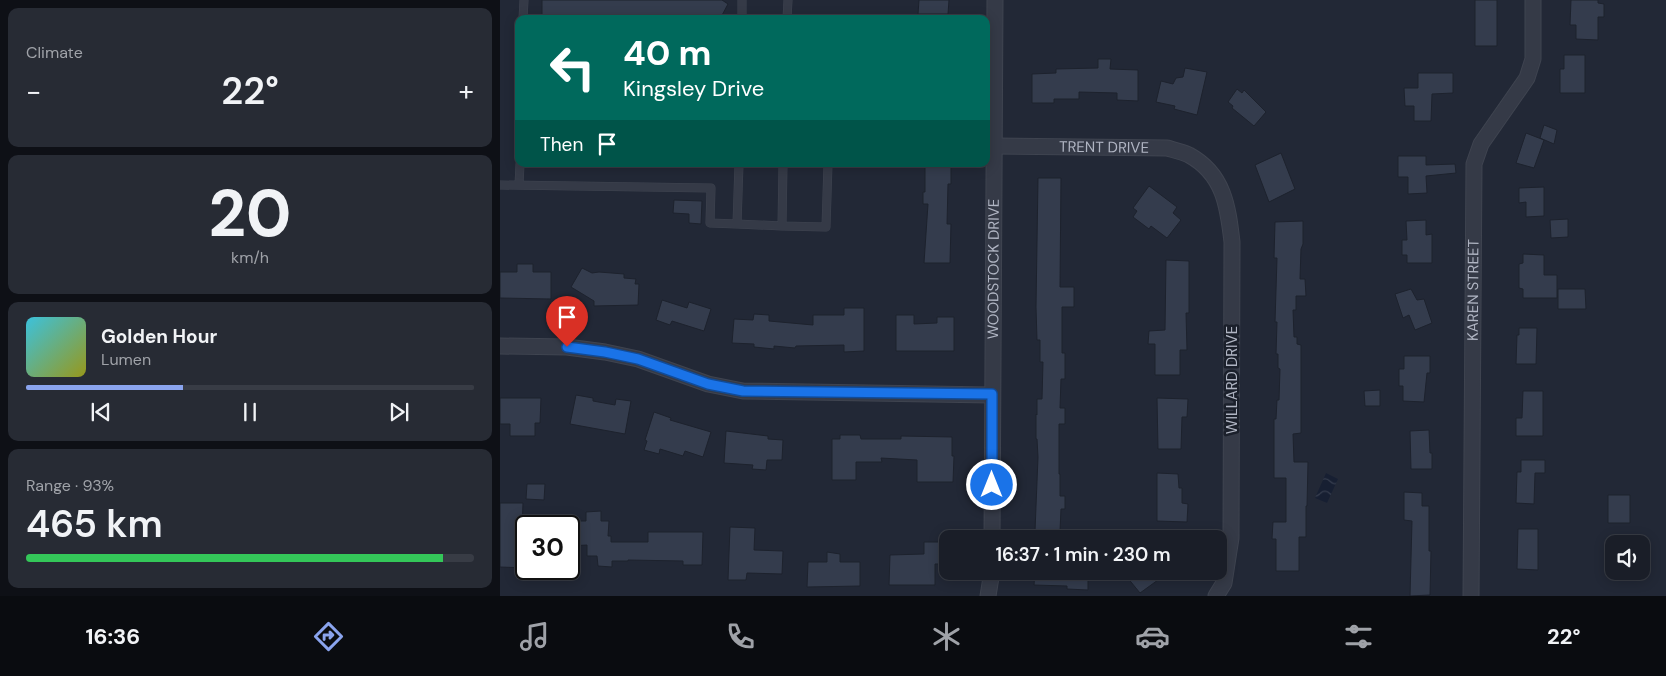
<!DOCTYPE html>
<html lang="en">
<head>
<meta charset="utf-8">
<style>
	:root { --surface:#1a1e28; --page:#272b34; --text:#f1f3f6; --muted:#9fa2a8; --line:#383c45; --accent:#8aa4ee }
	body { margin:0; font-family:"DM Sans",sans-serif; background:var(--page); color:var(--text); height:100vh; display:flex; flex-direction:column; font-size:19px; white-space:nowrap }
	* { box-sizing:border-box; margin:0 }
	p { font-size:16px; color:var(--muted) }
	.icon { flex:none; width:28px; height:28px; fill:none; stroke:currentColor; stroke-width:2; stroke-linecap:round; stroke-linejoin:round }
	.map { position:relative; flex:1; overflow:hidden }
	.panel { display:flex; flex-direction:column; gap:8px; padding:8px; background:#0e1016; width:500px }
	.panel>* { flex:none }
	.top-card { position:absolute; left:15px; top:15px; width:475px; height:152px; border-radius:10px; box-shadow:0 2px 12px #0003,0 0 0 1px var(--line); background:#00695c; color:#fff; overflow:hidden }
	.controls { position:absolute; left:1105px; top:535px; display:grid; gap:10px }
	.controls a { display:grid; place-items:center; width:45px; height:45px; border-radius:10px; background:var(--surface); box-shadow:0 2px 12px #0003,0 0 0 1px var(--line); font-size:25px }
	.speed { position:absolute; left:15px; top:515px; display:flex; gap:10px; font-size:25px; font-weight:700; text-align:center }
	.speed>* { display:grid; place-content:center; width:65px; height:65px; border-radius:50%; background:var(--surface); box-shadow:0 2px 12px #0003,0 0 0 1px var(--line); line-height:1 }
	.speed .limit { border:2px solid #111; border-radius:8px; background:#fff; color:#111 }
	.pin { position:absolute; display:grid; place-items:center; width:42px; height:42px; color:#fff; margin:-51px -21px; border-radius:50% 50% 50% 0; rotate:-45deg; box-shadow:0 0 5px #0007 }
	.pin .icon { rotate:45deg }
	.me { position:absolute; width:55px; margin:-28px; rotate:0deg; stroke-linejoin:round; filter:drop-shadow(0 0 4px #0008) }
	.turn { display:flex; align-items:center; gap:18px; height:105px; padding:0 25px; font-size:22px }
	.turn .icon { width:65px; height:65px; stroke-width:2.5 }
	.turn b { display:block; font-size:35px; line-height:42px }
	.then { display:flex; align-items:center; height:48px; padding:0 25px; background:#0003; gap:10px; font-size:19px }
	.big { font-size:38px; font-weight:600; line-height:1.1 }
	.panel .card { flex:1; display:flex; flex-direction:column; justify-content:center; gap:8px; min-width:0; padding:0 18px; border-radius:10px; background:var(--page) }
	.panel .dial { align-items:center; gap:0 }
	.dial b { font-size:65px; line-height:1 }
	.song { display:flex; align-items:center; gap:15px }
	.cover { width:60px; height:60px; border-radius:8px; background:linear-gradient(135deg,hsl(190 70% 55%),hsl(60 70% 35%)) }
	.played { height:5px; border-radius:2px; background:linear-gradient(90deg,var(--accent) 35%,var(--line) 35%) }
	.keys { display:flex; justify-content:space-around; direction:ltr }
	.heat { display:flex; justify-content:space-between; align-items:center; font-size:28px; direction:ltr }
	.charge { height:8px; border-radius:4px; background:linear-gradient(90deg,#34c759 93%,var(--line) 0) }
	.trip { position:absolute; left:439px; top:530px; width:288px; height:50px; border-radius:10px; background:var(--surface); box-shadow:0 2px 12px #0003,0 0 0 1px var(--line); font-weight:600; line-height:50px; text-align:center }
	.menu { display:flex; height:80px; justify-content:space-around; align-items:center; background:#0a0c10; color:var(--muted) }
	.menu .icon { width:35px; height:35px }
	.menu .current { color:var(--accent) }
	.menu b { font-size:22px; color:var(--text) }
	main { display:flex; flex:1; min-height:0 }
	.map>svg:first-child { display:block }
	.water { fill:url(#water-waves) }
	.building { fill:#343c4d; stroke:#1d222d }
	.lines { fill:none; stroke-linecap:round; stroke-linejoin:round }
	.lane-casing { stroke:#3f4450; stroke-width:9 }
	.street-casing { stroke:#3f4450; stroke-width:17 }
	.lane { stroke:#353a47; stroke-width:8 }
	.street { stroke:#353a47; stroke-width:15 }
	.route-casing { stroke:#114b97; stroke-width:12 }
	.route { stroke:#1a73e8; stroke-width:9 }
	.labels { text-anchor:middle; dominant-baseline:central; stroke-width:5; stroke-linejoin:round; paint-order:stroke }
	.street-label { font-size:15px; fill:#b0b5c3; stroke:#1b202b }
</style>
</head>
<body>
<main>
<section class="panel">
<div class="card"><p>Climate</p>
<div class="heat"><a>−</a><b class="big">22°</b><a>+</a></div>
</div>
<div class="card dial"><b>20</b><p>km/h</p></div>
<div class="card">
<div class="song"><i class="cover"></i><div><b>Golden Hour</b><p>Lumen</p></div></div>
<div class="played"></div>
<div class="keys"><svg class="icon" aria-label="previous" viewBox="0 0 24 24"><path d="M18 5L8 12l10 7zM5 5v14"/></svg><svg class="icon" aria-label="pause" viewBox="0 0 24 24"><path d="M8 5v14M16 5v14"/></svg><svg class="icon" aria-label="next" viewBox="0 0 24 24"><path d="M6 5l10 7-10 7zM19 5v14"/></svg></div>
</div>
<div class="card"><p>Range · 93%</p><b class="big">465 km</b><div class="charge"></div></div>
</section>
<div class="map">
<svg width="1166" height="596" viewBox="0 0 1166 596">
	<defs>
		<pattern id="water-waves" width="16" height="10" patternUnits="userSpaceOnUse" patternTransform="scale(1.25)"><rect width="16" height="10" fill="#171f32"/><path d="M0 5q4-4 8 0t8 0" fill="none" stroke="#363d4e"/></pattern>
	</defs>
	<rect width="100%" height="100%" fill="#222836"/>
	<path class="water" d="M826 473 838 479 827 503 815 498Z"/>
	<path class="building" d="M42 0H222L228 4 220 19H42Z
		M419 0H449L448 14H418Z
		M975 0H997V46H975Z
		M1071 0H1098V3L1104 4V17H1098V40L1076 39V25H1070Z
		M1064 55H1085V93H1060V69H1064Z
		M598 59H611L610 69 638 70V101L617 100V93L579 92V99H554V103H532V74L556 73V69L598 68Z
		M685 68 707 72 697 115 674 109 675 106 656 102 661 81 673 84 676 78 683 77Z
		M918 73H953V93L932 94 931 121H914V106H905L904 88H918Z
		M737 89 742 93 744 90 766 112 754 126 732 108 733 106 728 102Z
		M1044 125 1057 130 1054 144 1040 138Z
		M1026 133 1044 140 1034 168 1016 163Z
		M781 153 795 189 769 202 755 165Z
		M898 156H926V165L955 164 956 173 926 176 927 193 908 194V177H898Z
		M425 164H447V166L451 167V184H448L447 224H451L450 263H424L428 204H423V192H425Z
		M538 178H561L560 287H574V307H562V353H565V379H561L560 408H565V424H559V474H560V496H565V509H561L560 531H535L538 457 537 439H536V414L537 415V399H542L543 362H540V340H537L536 307Z
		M649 186 677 207 673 213 681 220 667 238 651 226 649 229 633 217 637 211 633 208Z
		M1044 187V216L1026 217V202L1019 203V188Z
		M174 200 202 201 201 224 189 223V214L173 213Z
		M1068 219V237L1051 238 1050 220Z
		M926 220V235L932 234V263H907V255H902V240H907L906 221Z
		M803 221V244L801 249 800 279H805L806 296H796V310H793L794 337H797V344L801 345V433L793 434 794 462H808L807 506H806V537H799V571H776V539H772L773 522H786V478H774V419H776L777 400H779L780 369 778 368V354H776L777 322H775L777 258H774L775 222Z
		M1023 254 1044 255V275H1057V298H1023V289L1019 288V264L1023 263Z
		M666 260 689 261V313H686L687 350H680V375H655V344H648L649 331 665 330Z
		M17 264H33V272H51V299L0 298V272H17Z
		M82 268 92 273 99 272 124 274V278L136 279 135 284H139L138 305 94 306V301L71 287Z
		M911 289 917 300 924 299 932 323 915 330 909 315 903 318 895 294Z
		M1058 289H1085L1086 309H1058Z
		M162 300 187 308 189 302 211 309 204 331 172 321 170 325 156 320Z
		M344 308H364V351L344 352V345L296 346 295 348 274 346V349L254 347V344L232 343 234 319 253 320 254 314 269 315V321L313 325V315H344Z
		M396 315H414V324L437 323V317H454V351H396Z
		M1019 328H1037L1036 364H1016L1017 335H1019Z
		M904 356H930V373H927L924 402 903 401V386H899V369H904Z
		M880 390V406H865L864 391Z
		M1023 391H1043V436H1016V418H1022Z
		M76 395 93 398V401L115 405 116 399 131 401 125 434 70 424Z
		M0 398H41L40 423H35V436H10V424H0Z
		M657 398 688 399 687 417H682L681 449H658Z
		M154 412 171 418 170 420 211 432 203 457 185 451 183 456 160 449 159 454 144 450 147 441 145 440Z
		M929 430 930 453H932V469H911L910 431Z
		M226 431 268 436V439L283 440 282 460H267L266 470 252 469 253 465 224 463Z
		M340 435H360L361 439H401V436L452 437V456H454L453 482H417V460L381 458 382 462H356V480H332V439H340Z
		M1021 460H1045V473H1035L1034 504 1016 503 1017 472H1021Z
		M657 473 678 474 679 488H682V503L688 504 687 522 657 521Z
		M27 484H45L44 500 26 499Z
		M904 492 922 493V506H929V551H931L930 595 910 596 912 521 904 520Z
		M1108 495H1130V523H1108Z
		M0 503H23L22 531H26V568L0 567Z
		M101 511V521H109L108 536H111V542H148V532H203L202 565H183V561L128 560V561H112V567L98 566 97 556H87V545L69 546V521H86V512Z
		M230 527 255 528 254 550 283 551 282 574 247 573 246 580H228Z
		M1018 529H1038V570L1017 569Z
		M424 542H448L447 564H435V585H389L390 555 424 554Z
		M327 552 340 554V562H360V586L307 587 308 562H327Z
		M535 571H588V590L567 589V586L534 585Z
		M622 571H666L657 579 658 580 640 593Z"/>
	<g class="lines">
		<g class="lane-casing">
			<path id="lane" d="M23 19 24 0
				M242 19V0
				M287 19 288 0
				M239 164 237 224 282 226 283 164
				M0 185 211 188 210 223 237 224
				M19 185 20 164
				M282 226 326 227 328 164"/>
		</g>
		<g class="street-casing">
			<g id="street">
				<path id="s1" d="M495 146 667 148C674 150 683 152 689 155 724 174 728 207 732 242L731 538 724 583 716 596"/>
				<path d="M0 346 67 347 105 352 138 359 208 384 243 391 491 395"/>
				<path id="s2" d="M492 539 495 0"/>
				<path d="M488 596 492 571"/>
				<path id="s3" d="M971 596 974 164 981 144 1027 78 1033 59V0"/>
			</g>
		</g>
		<use href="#lane" class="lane"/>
		<use href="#street" class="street"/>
	</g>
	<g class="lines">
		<g class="route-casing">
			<path id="route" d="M67 347 105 352 138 359 208 384 243 391 492 394V485"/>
		</g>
		<use href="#route" class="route"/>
	</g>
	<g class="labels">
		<g class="street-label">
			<text stroke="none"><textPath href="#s1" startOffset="109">TRENT DRIVE</textPath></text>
			<text stroke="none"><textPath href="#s2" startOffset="270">WOODSTOCK DRIVE</textPath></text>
			<text stroke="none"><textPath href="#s3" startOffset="306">KAREN STREET</textPath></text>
			<text transform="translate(732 380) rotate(-90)">WILLARD DRIVE</text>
		</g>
	</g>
</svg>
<div class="controls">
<a><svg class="icon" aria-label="sound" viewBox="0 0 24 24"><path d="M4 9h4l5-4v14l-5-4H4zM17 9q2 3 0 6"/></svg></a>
</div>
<div class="speed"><div class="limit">30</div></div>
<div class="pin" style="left:67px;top:347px;background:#d93025"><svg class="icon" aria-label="arrive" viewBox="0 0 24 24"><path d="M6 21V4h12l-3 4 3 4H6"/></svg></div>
<svg class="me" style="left:492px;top:485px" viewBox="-20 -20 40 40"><circle r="17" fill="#1a73e8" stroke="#fff" stroke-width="3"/><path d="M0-11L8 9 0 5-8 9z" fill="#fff"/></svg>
<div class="trip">16:37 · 1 min · 230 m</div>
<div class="top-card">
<div class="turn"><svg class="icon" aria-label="left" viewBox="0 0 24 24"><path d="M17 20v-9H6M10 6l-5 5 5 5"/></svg><div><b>40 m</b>Kingsley Drive</div></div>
<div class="then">Then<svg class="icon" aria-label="arrive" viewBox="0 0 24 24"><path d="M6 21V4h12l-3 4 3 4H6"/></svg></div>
</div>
</div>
</main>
<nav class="menu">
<b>16:36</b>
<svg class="icon current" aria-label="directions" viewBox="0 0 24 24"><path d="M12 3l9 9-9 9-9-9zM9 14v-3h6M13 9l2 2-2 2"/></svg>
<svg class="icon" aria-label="music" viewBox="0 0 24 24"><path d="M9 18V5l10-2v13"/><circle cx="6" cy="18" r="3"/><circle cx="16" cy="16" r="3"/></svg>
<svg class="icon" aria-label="phone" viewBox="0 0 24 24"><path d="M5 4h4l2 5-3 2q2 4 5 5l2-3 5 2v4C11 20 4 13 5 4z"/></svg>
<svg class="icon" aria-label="climate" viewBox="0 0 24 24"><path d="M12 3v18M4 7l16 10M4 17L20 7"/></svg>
<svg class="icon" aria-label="car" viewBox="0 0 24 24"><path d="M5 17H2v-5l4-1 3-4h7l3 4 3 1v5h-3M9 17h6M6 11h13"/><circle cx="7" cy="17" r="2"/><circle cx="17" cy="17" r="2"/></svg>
<svg class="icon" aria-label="filters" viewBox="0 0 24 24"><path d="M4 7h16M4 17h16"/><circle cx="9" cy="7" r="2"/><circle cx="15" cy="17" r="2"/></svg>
<b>22°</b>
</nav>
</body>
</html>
